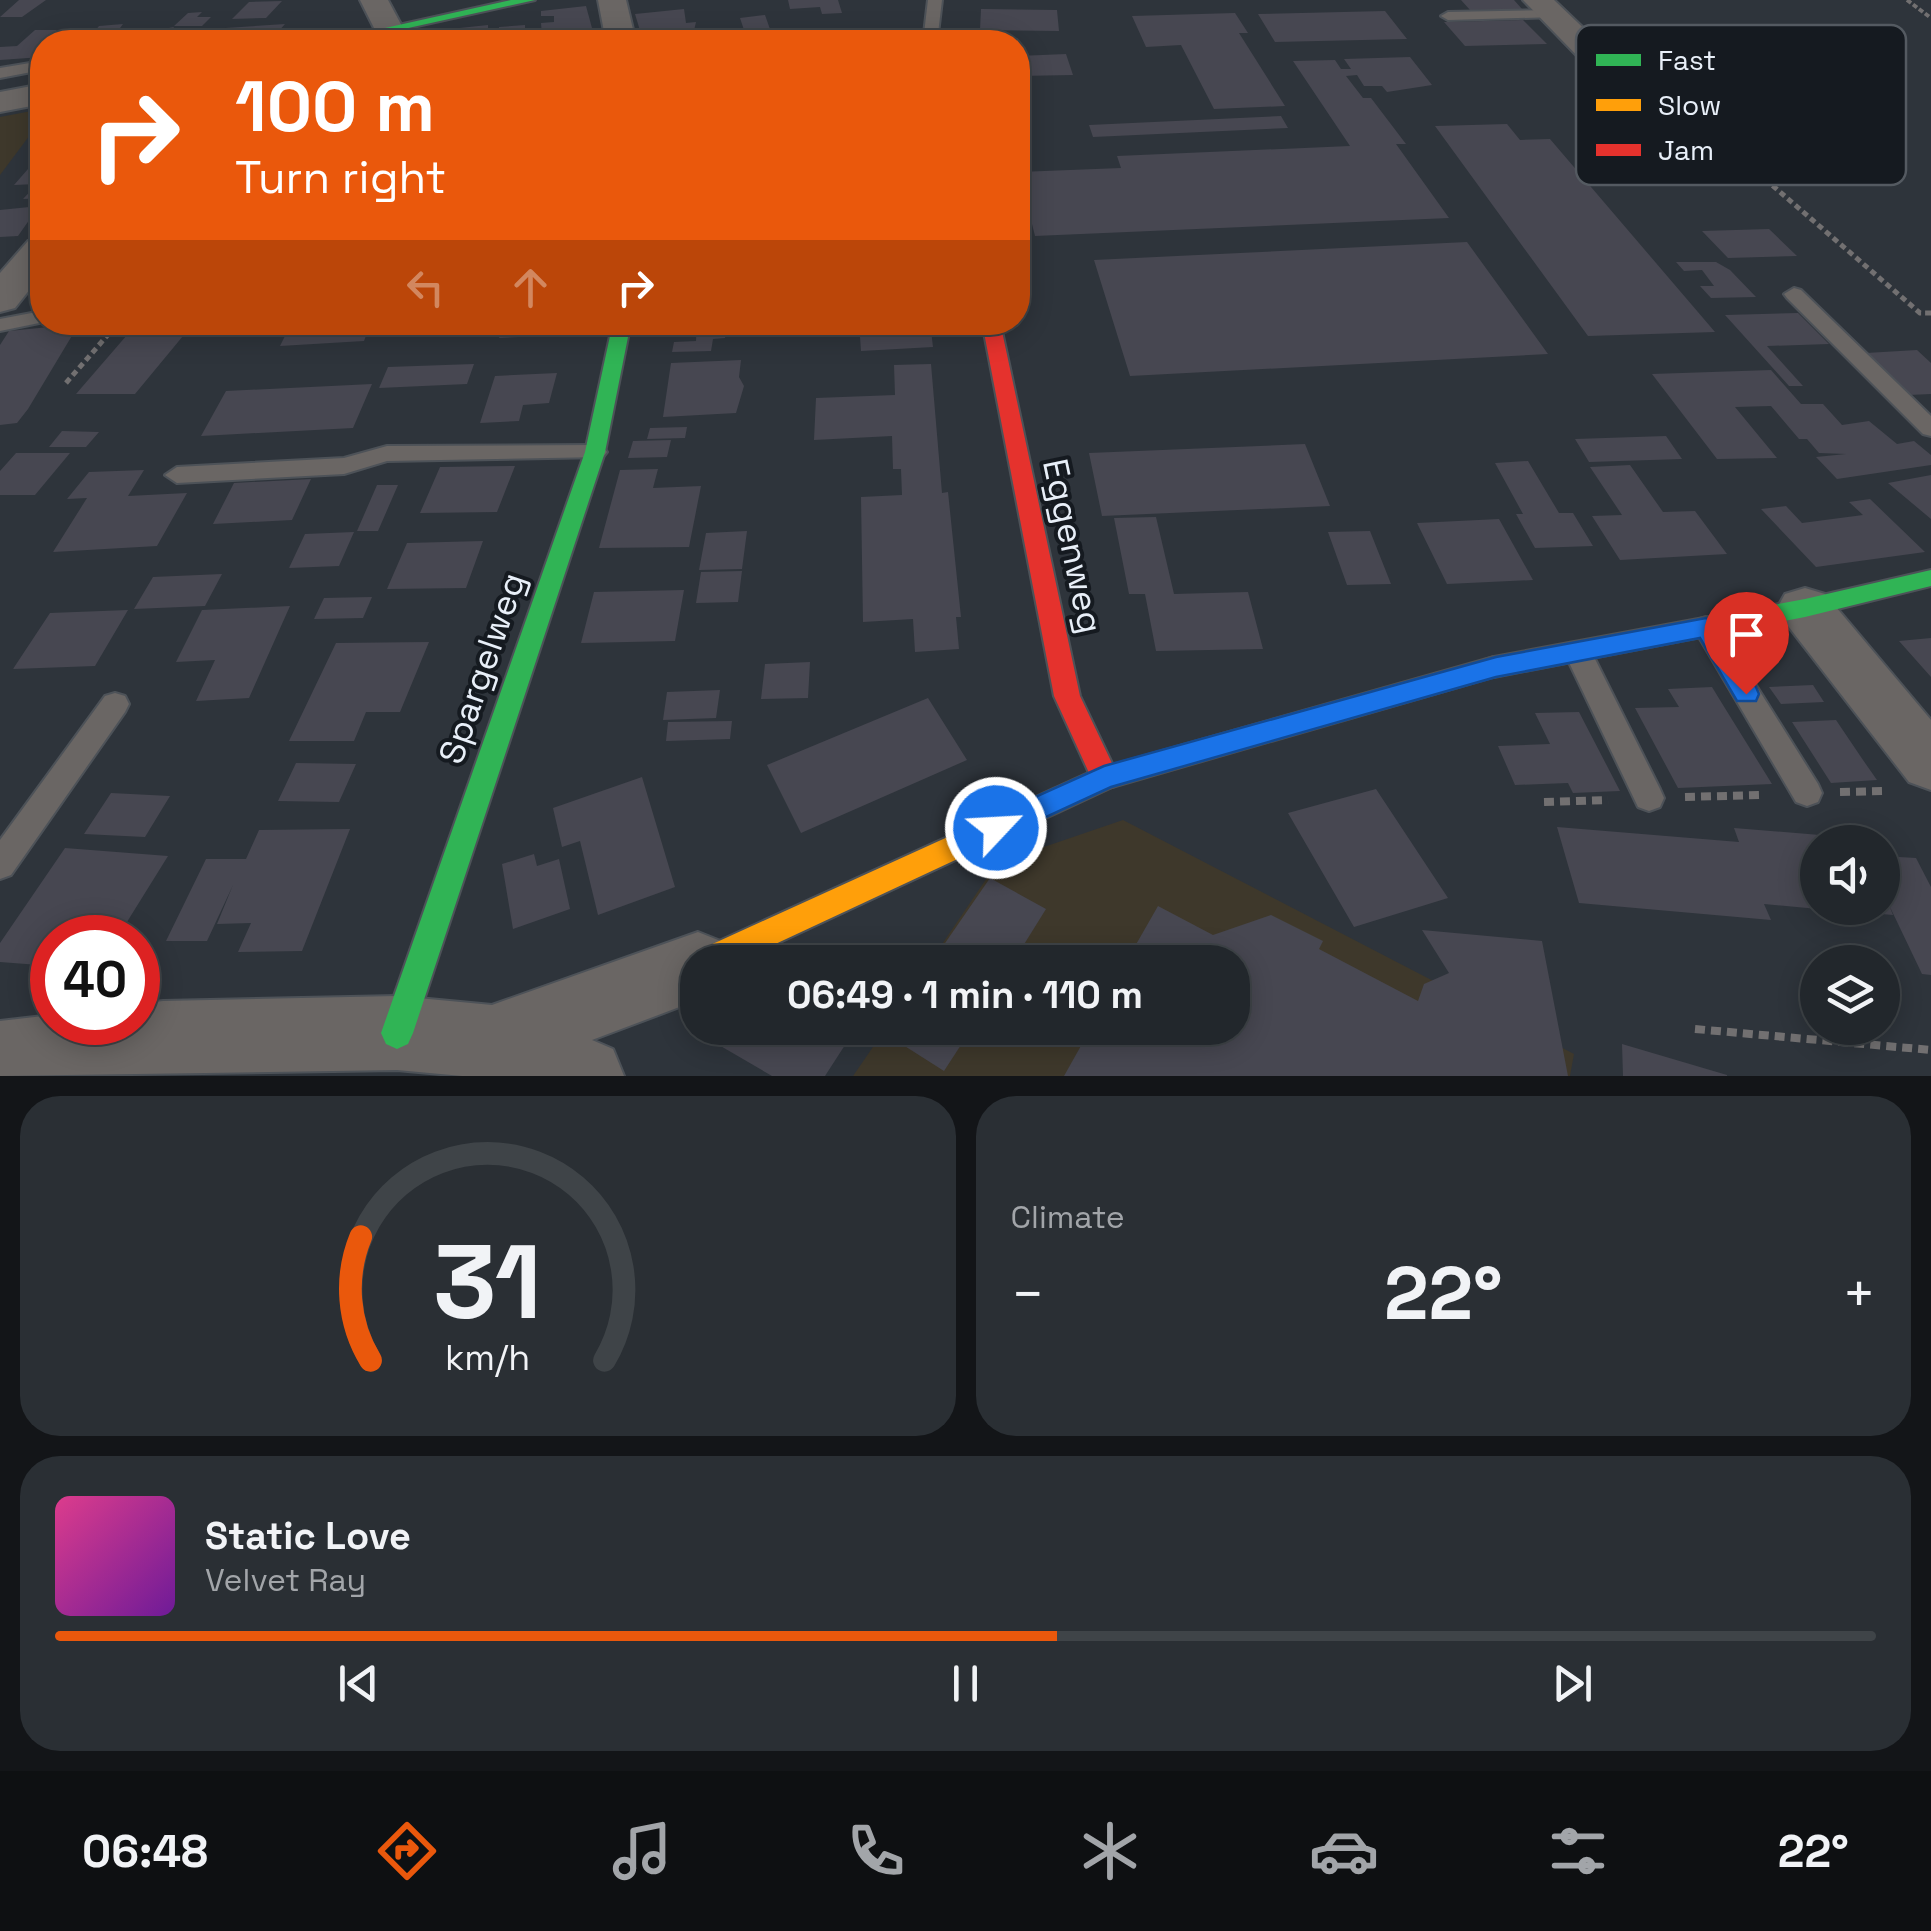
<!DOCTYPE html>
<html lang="en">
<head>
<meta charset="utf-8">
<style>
	:root { --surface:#22272c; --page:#2a2f34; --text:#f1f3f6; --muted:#a2a5a9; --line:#3f4448; --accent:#ea580c }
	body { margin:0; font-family:"Space Grotesk",sans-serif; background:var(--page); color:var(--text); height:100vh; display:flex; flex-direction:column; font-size:38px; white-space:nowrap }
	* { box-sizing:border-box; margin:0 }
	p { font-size:32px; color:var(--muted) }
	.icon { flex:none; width:55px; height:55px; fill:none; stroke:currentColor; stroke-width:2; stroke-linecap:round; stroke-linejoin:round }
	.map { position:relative; height:1076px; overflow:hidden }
	.panel { display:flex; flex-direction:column; gap:20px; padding:20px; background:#131518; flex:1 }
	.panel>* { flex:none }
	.banner { position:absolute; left:30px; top:30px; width:1000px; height:305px; border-radius:40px; box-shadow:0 5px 25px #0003,0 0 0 2px var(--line); background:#ea580c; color:#fff; overflow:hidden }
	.buttons { position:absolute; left:1800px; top:825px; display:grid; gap:20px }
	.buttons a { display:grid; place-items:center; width:100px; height:100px; border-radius:50%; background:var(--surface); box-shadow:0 5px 25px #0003,0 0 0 2px var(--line); font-size:50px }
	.speed { position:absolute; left:30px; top:915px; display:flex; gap:20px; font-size:50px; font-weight:700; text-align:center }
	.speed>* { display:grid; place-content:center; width:130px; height:130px; border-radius:50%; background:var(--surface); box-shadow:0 5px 25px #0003,0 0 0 2px var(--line); line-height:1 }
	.speed .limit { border:15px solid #d22; background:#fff; color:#111 }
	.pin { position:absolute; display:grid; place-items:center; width:85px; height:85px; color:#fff; margin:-102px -42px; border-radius:50% 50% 50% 0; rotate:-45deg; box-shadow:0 0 10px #0007 }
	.pin .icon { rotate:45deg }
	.me { position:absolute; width:110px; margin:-55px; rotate:65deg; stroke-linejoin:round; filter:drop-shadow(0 0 8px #0008) }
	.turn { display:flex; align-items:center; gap:35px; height:210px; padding:0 40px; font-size:45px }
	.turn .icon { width:130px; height:130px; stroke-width:2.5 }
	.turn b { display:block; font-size:70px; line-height:85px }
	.lanes { display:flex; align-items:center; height:95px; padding:0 40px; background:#0003; justify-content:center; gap:50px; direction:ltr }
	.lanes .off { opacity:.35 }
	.big { font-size:75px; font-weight:800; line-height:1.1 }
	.panel .widget { flex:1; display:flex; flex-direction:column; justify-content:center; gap:15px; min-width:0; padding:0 35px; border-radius:40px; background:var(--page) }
	.panel .dial { align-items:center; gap:0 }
	.dial svg { height:260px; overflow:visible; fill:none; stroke:var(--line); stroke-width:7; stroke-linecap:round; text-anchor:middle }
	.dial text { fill:var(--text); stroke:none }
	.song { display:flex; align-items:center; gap:30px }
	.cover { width:120px; height:120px; border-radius:15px; background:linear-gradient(135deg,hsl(330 70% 55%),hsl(280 70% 35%)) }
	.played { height:10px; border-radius:5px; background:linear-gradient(90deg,var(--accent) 55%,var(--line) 55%) }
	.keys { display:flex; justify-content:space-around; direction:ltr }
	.heat { display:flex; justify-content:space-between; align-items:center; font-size:55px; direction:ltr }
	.panel .tiles { flex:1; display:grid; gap:20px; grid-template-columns:1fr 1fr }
	.widget:last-child { grid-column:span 2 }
	.trip { position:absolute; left:680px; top:945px; width:570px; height:100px; border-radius:40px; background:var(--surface); box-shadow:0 5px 25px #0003,0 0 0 2px var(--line); font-weight:800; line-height:100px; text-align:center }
	.dock { display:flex; height:160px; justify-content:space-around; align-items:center; background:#0e1012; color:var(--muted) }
	.dock .icon { width:70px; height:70px }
	.dock .active { color:var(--accent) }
	.dock b { font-size:45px; color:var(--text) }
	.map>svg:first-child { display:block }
	.industrial { fill:#3e382b }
	.building { fill:#474751 }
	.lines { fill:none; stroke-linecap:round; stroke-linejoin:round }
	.lane-casing { stroke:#4d5258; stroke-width:4 }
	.street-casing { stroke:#4d5258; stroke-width:4 }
	.fast-casing { stroke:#4d5258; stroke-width:4 }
	.slow-casing { stroke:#4d5258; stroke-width:4 }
	.jam-casing { stroke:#4d5258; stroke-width:4 }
	.path-far2 { stroke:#727071; stroke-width:4; stroke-dasharray:5 2.5; stroke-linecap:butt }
	.path-far1 { stroke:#727071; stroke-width:5; stroke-dasharray:6 4; stroke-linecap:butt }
	.path { stroke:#727071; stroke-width:8; stroke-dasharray:10 6; stroke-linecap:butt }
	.lane { fill:#6a6664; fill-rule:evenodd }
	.street { fill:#6a6664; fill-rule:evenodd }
	.fast { fill:#30b455; fill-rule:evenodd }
	.slow { fill:#ff9f0a; fill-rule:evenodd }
	.jam { fill:#e5322d; fill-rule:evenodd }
	.route { fill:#1a73e8; stroke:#114b97; stroke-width:2.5 }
	.labels { text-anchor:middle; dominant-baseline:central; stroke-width:8; stroke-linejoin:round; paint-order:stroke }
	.street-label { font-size:35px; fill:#e8eff8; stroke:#151a20 }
	.key { fill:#151a20; stroke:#545a61; stroke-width:2.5 }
	.key-label { font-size:28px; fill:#e8eff8 }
</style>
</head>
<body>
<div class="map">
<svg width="1931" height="1076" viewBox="0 0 1931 1076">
	<rect width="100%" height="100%" fill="#2e343b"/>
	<path class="industrial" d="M42 109V119L0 175V117Z
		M1123 820 1574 1054 1570 1076H853L886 1028H1232V962H930L997 863Z"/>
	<path class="building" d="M19 0H46L22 17H0Z
		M788 0H838L842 13 822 14 820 7 790 9Z
		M1461 0H1514L1522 9 1470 10Z
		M282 1 266 18 232 19 249 2Z
		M586 6 592 28 542 36 541 23 554 22V16H541V11Z
		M684 9 686 23 696 22 693 35 668 38 666 31 641 34 635 14Z
		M981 9 1057 10 1059 31 980 30Z
		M1385 11 1407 39 1275 42 1258 14Z
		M202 12 197 17H211L202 26H174L188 13Z
		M1235 13 1248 33H1239L1285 106 1214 109 1181 45 1146 47 1132 16Z
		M765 15 771 32 745 35 748 42H700L699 38 717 36 716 33 744 30 740 18Z
		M1523 20 1547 44 1465 46 1444 22Z
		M123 24 112 39 174 27 164 42H86L99 26Z
		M285 24 269 42H183L195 30Z
		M488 25V41L449 42 450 29Z
		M525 25V34L499 37V27Z
		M35 30H57L42 42V57L0 60V47L17 46Z
		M886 32 890 42H858L857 34Z
		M1066 54 1073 75 1018 76V56Z
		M1410 57 1432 85 1387 92 1382 86H1364L1357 75 1346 76 1363 98H1371L1406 144H1396L1449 218 1035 236 1019 172 1121 168 1117 156 1350 146 1293 61 1335 60 1341 69H1351L1344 59Z
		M1281 116 1288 128 1093 137 1089 125Z
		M1507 124 1520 140 1550 139 1715 332 1588 336 1435 126Z
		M42 153V198L23 199 37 184 14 185Z
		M39 206 18 236 0 237V210Z
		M1769 229 1797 256 1728 258 1702 231Z
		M1467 242 1548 354 1130 376 1094 260Z
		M1676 262H1716L1730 270 1756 297 1711 298 1700 286H1714L1702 270 1684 271Z
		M1798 313 1829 344 1767 346 1803 386H1789L1725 315Z
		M292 322H371L364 341 280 346Z
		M387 322H449L445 333 380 336Z
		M504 322H568L565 335 499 338Z
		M727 322 725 338 713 339 711 351 672 352 674 342 696 341 697 323Z
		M859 322H930L933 347 861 351Z
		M79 324 28 409 17 423 0 425V345L9 331Z
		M127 335 183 336 135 394H76Z
		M1917 350 1931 363V394L1909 395 1866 353Z
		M741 360 739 377 744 386 736 413 663 417 671 363Z
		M474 364 467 384 379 388 388 367Z
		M931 364 942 493 948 492 961 617H956L959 649 915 652 913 619 863 622 861 497 902 495 901 469H893L892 436 814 440 816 398 895 395 894 365Z
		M1771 370 1801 404H1823L1842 425 1869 421 1897 444 1914 441 1931 455V465L1837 479 1816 457 1846 454 1819 453 1807 439H1799L1771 406 1735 407 1777 458 1717 459 1652 374Z
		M557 373 549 403 523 405 519 421 480 423 495 376Z
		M372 384 353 428 201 436 226 391Z
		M687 427 685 438 647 439 650 428Z
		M62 431 99 432 86 447H49Z
		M1666 436 1682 459 1589 462 1575 439Z
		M671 440 667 457 628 458 633 441Z
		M1305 444 1330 506 1102 516 1089 453Z
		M16 453H70L35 495H0V471Z
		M1528 461 1559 513H1573L1593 546 1535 548 1516 514H1523L1495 463Z
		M1630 465 1663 512 1695 511 1727 554 1620 560 1592 516 1622 515 1590 467Z
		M515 466 497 512 420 513 440 467Z
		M658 469 653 488 701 486 689 547 599 548 620 470Z
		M144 470 128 496 187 493 157 546 53 552 87 498 67 499 89 472Z
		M1931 475V519L1888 483Z
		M311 479 292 520 213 524 234 483Z
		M377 485H398L378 531H357Z
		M1870 499 1925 552 1816 567 1761 509 1786 506 1802 523 1863 515 1849 502Z
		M1156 517 1174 594 1248 592 1263 649 1156 651 1145 594H1129L1114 518Z
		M1499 519 1533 580 1447 584 1417 523Z
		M747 531 742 569 699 570 706 533Z
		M1370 531 1391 584 1347 585 1328 532Z
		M354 532 339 566 289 568 305 534Z
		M483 541 466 588 387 589 407 543Z
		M742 571 738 602 696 603 701 572Z
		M222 574 205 606 134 609 153 577Z
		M684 590 675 641 581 643 594 592Z
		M372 597 363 618 314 619 324 598Z
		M290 606 249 698 196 701 215 660 176 662 202 610Z
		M128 610 95 666 13 669 50 613Z
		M1931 638V677L1899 641Z
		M429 642 400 712H366L354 741H289L336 643Z
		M810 662 808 698 761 699 765 664Z
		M1813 685 1824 702 1781 704 1769 687Z
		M1712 687 1723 705 1772 784 1678 788 1635 708 1679 707 1668 689Z
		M720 690 716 718 663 720 667 692Z
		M928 698 967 760 801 833 767 765Z
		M1579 712 1620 791 1573 793 1568 783 1515 785 1498 746 1550 744 1535 713Z
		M1836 720 1863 760 1877 780 1831 783 1792 722Z
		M732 721 730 739 666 741 668 722Z
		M296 763 356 764 339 802 278 801Z
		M642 777 675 887 598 915 580 841 562 847 553 808Z
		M1376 789 1448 898 1354 927 1288 813Z
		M111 793 170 796 145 837 84 834Z
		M1557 827 1739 842 1734 828 1856 838 1858 842H1818V909L1764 904 1771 920 1579 903Z
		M350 829 302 951 238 952 251 923 217 924 233 885 207 941H166L206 859H246L259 830Z
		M65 848 168 856 117 938H52V966L0 962V943Z
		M534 854 537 866 559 859 570 909 513 929 502 864Z
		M1882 856 1916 858 1931 887V975L1922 974 1889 905 1893 915 1835 910 1882 908Z
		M990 878 1046 909 1013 962H932Z
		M1158 906 1213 935 1271 915 1323 941 1319 949 1418 1001 1424 984 1449 973 1422 930 1542 941 1568 1076H1064L1091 1028H1232V962H1126Z
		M722 1028H856L825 1076H772L712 1041Z
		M895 1028H972L944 1071 889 1036Z
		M1622 1044 1727 1075V1076H1623Z"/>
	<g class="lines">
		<g class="lane-casing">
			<path id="lane" d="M928 0H942L937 42H923Z
				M1551 10 1556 11V17L1448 20 1441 16 1448 12Z
				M42 61V70L0 78V68Z
				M1794 288 1801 290 1931 416V436L1923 434 1787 298 1784 294Z
				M42 311 44 322 0 331V319Z
				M595 445 603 447 607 452 603 457 387 461 344 474 177 483 165 475 177 467 344 458 387 446Z
				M1706 617 1715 620 1818 784 1822 793 1818 802 1807 806 1796 802 1693 627 1697 620Z
				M1578 642 1588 645 1660 789 1664 798 1660 807 1649 811 1638 807 1564 652 1568 645Z
				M115 693 125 696 129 704 125 712 11 875 0 879V840L105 696Z"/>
		</g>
		<g class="street-casing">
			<path id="street" d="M360 0H388L404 30 400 36H378Z
				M598 0H626L636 42H606Z
				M1523 0H1554L1644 86 1667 92 1672 99 1667 106 1655 109 1620 100Z
				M42 84V104L0 112V92Z
				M42 237V274L15 308 0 312V273L28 241Z
				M1805 588 1825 594 1931 720V790L1909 782 1785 622 1777 608 1785 594Z
				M698 932 723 942 732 962H698V1000L592 1040 613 1049 624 1076H462L397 1070 0 1076V1021L52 1015V1022H138V1004L163 1001 397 996 492 1005Z"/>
		</g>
		<g class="fast-casing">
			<path id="fast" d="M511 0H535L345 42H322Z
				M613 322H631L605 452 413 1033 408 1044 397 1049 386 1044 381 1033 585 452Z
				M1931 570V586L1805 617 1494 677 1485 674 1482 667 1485 660 1494 657 1805 599Z"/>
		</g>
		<g class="slow-casing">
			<path id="slow" d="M1494 657 1503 660 1506 667 1503 674 1112 787 737 962H698V973L691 962 695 952 1095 770Z"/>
		</g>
		<g class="jam-casing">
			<path id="jam" d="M982 322H1000L1080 696 1119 778 1115 786 1105 789 1095 786 1054 696Z"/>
		</g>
		<path class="path-far2" d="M1907 0 1931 18
			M1691 115 1768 181"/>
		<path class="path-far1" d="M1765 179 1920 313H1931
			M66 383 119 322"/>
		<path class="path" d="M1840 792 1887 791
			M1685 797 1763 795
			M1544 802 1608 800
			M1695 1029 1931 1050"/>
		<use href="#lane" class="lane"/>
		<use href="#street" class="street"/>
		<use href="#fast" class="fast"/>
		<use href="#slow" class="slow"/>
		<use href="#jam" class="jam"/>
	</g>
	<path class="route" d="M1706 618 1715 621 1756 687 1759 694 1756 701H1737L1700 638 1496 677 1111 787 996 840 986 837 982 828 986 819 1104 766 1496 657Z"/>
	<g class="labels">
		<g class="street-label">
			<text transform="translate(1073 546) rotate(78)">Eggenweg</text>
			<text transform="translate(482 668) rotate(-71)">Spargelweg</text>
		</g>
	</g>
	<rect x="1576" y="25" width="330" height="160" rx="15" class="key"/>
	<rect x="1596" y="54" width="45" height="12" fill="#30b455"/>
	<rect x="1596" y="99" width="45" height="12" fill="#ff9f0a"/>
	<rect x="1596" y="144" width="45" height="12" fill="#e5322d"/>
	<g class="key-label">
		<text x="1658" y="70">Fast</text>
		<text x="1658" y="115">Slow</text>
		<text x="1658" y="160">Jam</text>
	</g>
</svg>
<div class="buttons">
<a><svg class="icon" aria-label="sound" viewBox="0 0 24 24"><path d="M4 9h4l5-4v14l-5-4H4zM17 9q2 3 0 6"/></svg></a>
<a><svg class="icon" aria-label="layers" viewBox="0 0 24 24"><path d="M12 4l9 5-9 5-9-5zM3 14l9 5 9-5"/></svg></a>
</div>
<div class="speed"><div class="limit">40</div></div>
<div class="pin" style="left:1746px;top:694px;background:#d93025"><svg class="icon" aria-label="arrive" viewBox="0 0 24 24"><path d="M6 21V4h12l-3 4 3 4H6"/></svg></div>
<svg class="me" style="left:996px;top:828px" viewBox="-20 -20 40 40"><circle r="17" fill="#1a73e8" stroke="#fff" stroke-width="3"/><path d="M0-11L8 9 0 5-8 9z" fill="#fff"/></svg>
<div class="trip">06:49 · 1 min · 110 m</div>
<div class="banner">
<div class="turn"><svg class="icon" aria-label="right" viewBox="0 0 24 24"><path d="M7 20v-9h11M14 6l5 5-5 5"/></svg><div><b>100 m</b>Turn right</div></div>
<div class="lanes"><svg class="icon off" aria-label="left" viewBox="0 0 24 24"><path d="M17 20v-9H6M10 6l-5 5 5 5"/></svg><svg class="icon off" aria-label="ahead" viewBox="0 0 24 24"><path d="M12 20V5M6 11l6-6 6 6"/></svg><svg class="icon" aria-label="right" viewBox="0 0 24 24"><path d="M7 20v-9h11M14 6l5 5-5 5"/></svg></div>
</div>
</div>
<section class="panel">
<div class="tiles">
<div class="widget dial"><svg viewBox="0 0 100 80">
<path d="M14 69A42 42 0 1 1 86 69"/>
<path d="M14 69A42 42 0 0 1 11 31" stroke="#ea580c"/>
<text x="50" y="56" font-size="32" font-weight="700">31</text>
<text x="50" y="72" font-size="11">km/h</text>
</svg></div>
<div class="widget"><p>Climate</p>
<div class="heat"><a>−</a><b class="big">22°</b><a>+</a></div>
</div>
<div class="widget">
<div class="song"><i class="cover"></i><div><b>Static Love</b><p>Velvet Ray</p></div></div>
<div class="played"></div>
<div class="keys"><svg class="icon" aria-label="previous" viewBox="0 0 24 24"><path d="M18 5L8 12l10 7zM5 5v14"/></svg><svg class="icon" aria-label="pause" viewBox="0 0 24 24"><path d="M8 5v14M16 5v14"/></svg><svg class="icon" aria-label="next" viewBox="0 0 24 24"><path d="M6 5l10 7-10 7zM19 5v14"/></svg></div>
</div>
</div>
</section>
<nav class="dock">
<b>06:48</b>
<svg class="icon active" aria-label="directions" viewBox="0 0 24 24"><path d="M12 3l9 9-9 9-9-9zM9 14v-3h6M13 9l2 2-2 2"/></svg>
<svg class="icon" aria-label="music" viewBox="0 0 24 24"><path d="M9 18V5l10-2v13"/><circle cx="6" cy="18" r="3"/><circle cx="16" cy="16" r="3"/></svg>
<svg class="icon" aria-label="phone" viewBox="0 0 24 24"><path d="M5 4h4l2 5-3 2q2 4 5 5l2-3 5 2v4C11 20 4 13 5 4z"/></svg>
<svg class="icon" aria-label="climate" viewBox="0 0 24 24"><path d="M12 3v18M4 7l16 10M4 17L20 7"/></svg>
<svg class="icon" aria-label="car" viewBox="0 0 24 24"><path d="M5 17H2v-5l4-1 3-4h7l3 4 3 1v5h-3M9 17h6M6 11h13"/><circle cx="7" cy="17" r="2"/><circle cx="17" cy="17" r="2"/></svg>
<svg class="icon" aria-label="filters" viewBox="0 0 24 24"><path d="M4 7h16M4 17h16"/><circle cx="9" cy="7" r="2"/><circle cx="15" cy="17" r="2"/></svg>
<b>22°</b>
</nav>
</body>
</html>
